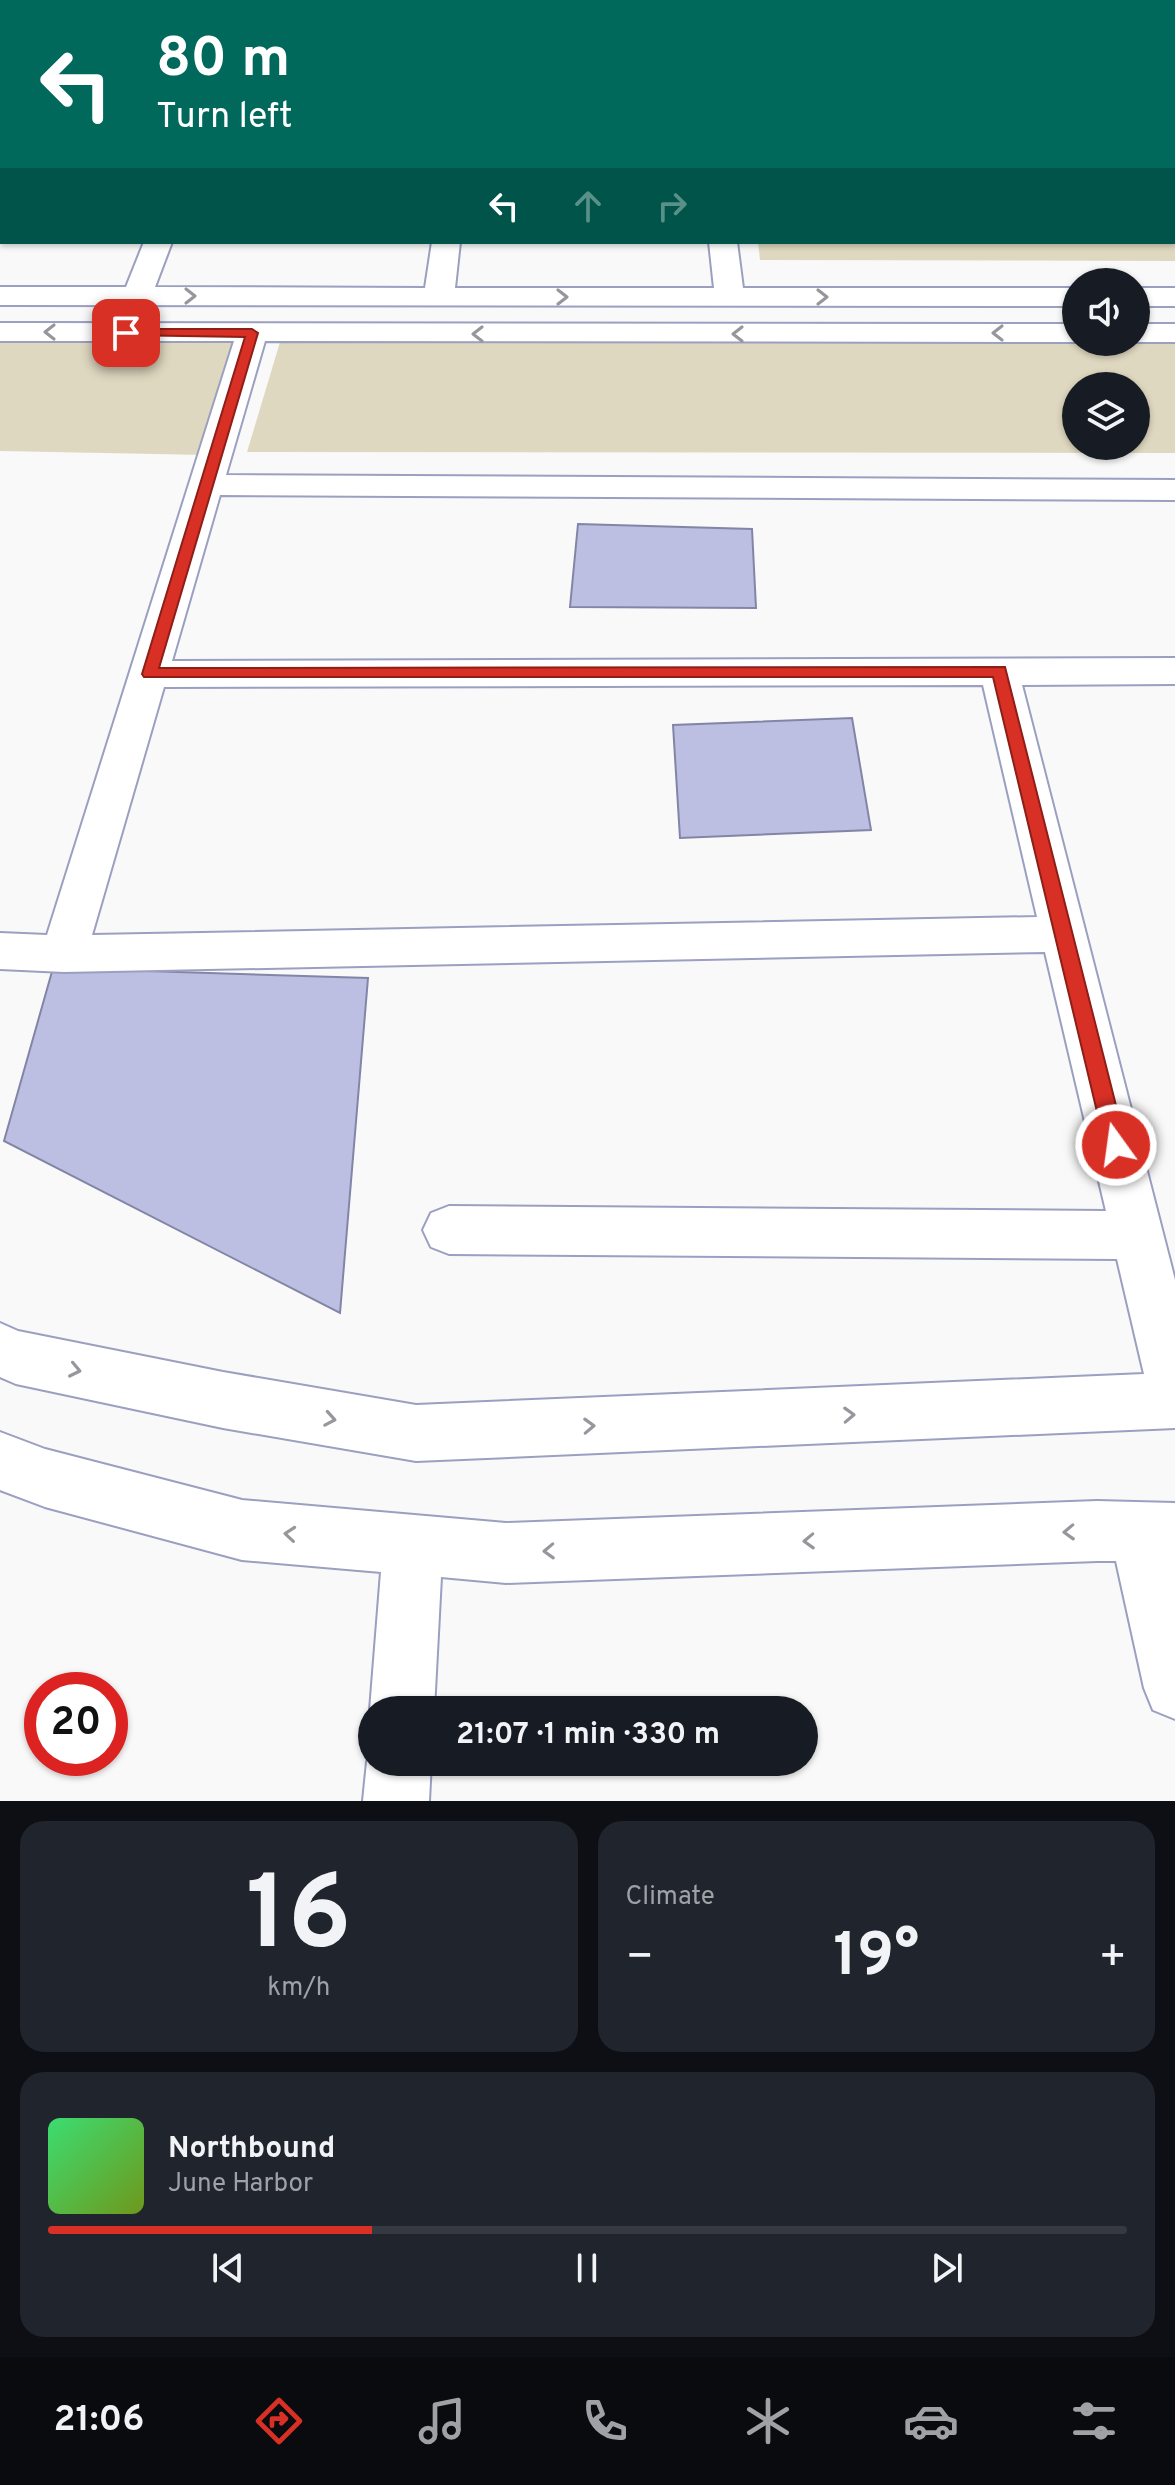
<!DOCTYPE html>
<html lang="en">
<head>
<meta charset="utf-8">
<style>
	:root { --surface:#171b24; --page:#20242c; --text:#f1f3f6; --muted:#9ea1a6; --line:#363941; --accent:#d93025 }
	body { margin:0; font-family:Overpass,sans-serif; background:var(--page); color:var(--text); height:100vh; display:flex; flex-direction:column; font-size:30px; white-space:nowrap }
	* { box-sizing:border-box; margin:0 }
	p { font-size:26px; color:var(--muted) }
	.icon { flex:none; width:44px; height:44px; fill:none; stroke:currentColor; stroke-width:2; stroke-linecap:round; stroke-linejoin:round }
	.map { position:relative; height:1801px; overflow:hidden }
	.side { display:flex; flex-direction:column; gap:20px; padding:20px; background:#0d0f14; flex:1 }
	.side>* { flex:none }
	.hud { position:absolute; left:0px; top:0px; width:1176px; height:244px; box-shadow:0 2px 6px #0004; background:#00695c; color:#fff; overflow:hidden }
	.buttons { position:absolute; left:1062px; top:268px; display:grid; gap:16px }
	.buttons a { display:grid; place-items:center; width:88px; height:88px; border-radius:50%; background:var(--surface); box-shadow:0 2px 6px #0004; font-size:40px }
	.speed { position:absolute; left:24px; top:1672px; display:flex; gap:16px; font-size:40px; font-weight:700; text-align:center }
	.speed>* { display:grid; place-content:center; width:104px; height:104px; border-radius:50%; background:var(--surface); box-shadow:0 2px 6px #0004; line-height:1 }
	.speed .limit { border:12px solid #d22; background:#fff; color:#111 }
	.pin { position:absolute; display:grid; place-items:center; width:68px; height:68px; color:#fff; margin:-34px; border-radius:16px; box-shadow:0 4px 12px #0006 }
	.me { position:absolute; width:88px; margin:-44px; rotate:346deg; stroke-linejoin:round; filter:drop-shadow(0 0 6px #0008) }
	.turn { display:flex; align-items:center; gap:28px; height:168px; padding:0 24px; font-size:36px }
	.turn .icon { width:104px; height:104px; stroke-width:2.5 }
	.turn b { display:block; font-size:56px; line-height:68px }
	.lanes { display:flex; align-items:center; height:76px; padding:0 24px; background:#0003; justify-content:center; gap:40px; direction:ltr }
	.lanes .off { opacity:.35 }
	.big { font-size:60px; font-weight:700; line-height:1.1 }
	.side .card { flex:1; display:flex; flex-direction:column; justify-content:center; gap:12px; min-width:0; padding:0 28px; border-radius:24px; background:var(--page) }
	.side .dial { align-items:center; gap:0 }
	.dial b { font-size:104px; line-height:1 }
	.song { display:flex; align-items:center; gap:24px }
	.cover { width:96px; height:96px; border-radius:12px; background:linear-gradient(135deg,hsl(140 70% 55%),hsl(80 70% 35%)) }
	.played { height:8px; border-radius:4px; background:linear-gradient(90deg,var(--accent) 30%,var(--line) 30%) }
	.keys { display:flex; justify-content:space-around; direction:ltr }
	.heat { display:flex; justify-content:space-between; align-items:center; font-size:44px; direction:ltr }
	.side .tiles { flex:1; display:grid; gap:20px; grid-template-columns:1fr 1fr }
	.card:last-child { grid-column:span 2 }
	.trip { position:absolute; left:358px; top:1696px; width:460px; height:80px; border-radius:40px; background:var(--surface); box-shadow:0 2px 6px #0004; font-weight:700; line-height:80px; text-align:center }
	.tabs { display:flex; height:128px; justify-content:space-around; align-items:center; background:#090b0e; color:var(--muted) }
	.tabs .icon { width:56px; height:56px }
	.tabs .selected { color:var(--accent) }
	.tabs b { font-size:36px; color:var(--text) }
	.map>svg:first-child { display:block }
	.green { fill:#dfd8c0; fill-rule:evenodd }
	.building { fill:#bcbfe2; stroke:#8285a6; stroke-width:2 }
	.lines { fill:none; stroke-linecap:round; stroke-linejoin:round }
	.minor-casing { stroke:#9b9fc0; stroke-width:4 }
	.minor { fill:#fff; fill-rule:evenodd }
	.oneway { stroke:#96969d }
	.route { fill:#d93025; stroke:#8d1f18; stroke-width:2 }
</style>
</head>
<body>
<div class="map">
<svg width="1175" height="1801" viewBox="0 0 1175 1801">
	<rect width="100%" height="100%" fill="#f9f9f9"/>
	<path class="green" d="M736 0H1175V261L760 260 758 242H1174V2Z
		M0 341 241 343 206 455 0 451Z
		M280 342H1175V453L247 452ZM1076 386H1136V446H1076Z"/>
	<path class="building" d="M578 524 752 529 756 608 570 607Z
		M852 718 871 830 680 838 673 725Z
		M53 968 368 978 340 1313 4 1141Z"/>
	<g class="lines">
		<g class="minor-casing">
			<path id="minor" d="M0 30H2V44H0Z
				M0 140H2V156H0Z
				M144 242H172L155 287 425 288 432 242H460L455 288H714L709 242H737L743 288H1076V306L0 305V287H126Z
				M1136 288H1175V306H1136Z
				M0 323 1076 324V342L265 341 226 475 1175 480V500L220 495 172 661 1175 658V684L1022 685 1175 1280V1428L416 1461 223 1428 16 1384 0 1377V1323L18 1331 223 1372 416 1405 1144 1374 1117 1259 449 1254 431 1247 423 1230 431 1213 449 1206 1106 1211 1045 952 64 972 0 969V933L47 935 234 341H0ZM983 685 1037 917 92 935 164 687Z
				M1136 324H1175V342H1136Z
				M0 1432 45 1449 242 1500 506 1523 1097 1501 1175 1503V1719L1153 1710 1144 1688 1116 1561H1097L506 1583 441 1577 434 1710H372V1714L370 1710 381 1572 242 1560 45 1507 0 1490Z
				M372 1749V1762H431L429 1801H363L367 1762Z"/>
		</g>
		<use href="#minor" class="minor"/>
	</g>
	<defs><path id="oneway-chevron" d="M-2-3.5L2.5 0L-2 3.5" fill="none" stroke-width="1.6" stroke-linecap="round" stroke-linejoin="round" transform="scale(2)"/></defs>
	<g class="oneway">
		<use href="#oneway-chevron" transform="translate(190 296)"/>
		<use href="#oneway-chevron" transform="translate(562 297)"/>
		<use href="#oneway-chevron" transform="translate(822 297)"/>
		<use href="#oneway-chevron" transform="translate(50 332) rotate(-180)"/>
		<use href="#oneway-chevron" transform="translate(998 333) rotate(180)"/>
		<use href="#oneway-chevron" transform="translate(478 334) rotate(180)"/>
		<use href="#oneway-chevron" transform="translate(738 334) rotate(180)"/>
		<use href="#oneway-chevron" transform="translate(75 1370) rotate(12)"/>
		<use href="#oneway-chevron" transform="translate(849 1415) rotate(-2)"/>
		<use href="#oneway-chevron" transform="translate(330 1419) rotate(10)"/>
		<use href="#oneway-chevron" transform="translate(589 1426) rotate(-2)"/>
		<use href="#oneway-chevron" transform="translate(1069 1532) rotate(178)"/>
		<use href="#oneway-chevron" transform="translate(290 1534) rotate(-175)"/>
		<use href="#oneway-chevron" transform="translate(809 1541) rotate(178)"/>
		<use href="#oneway-chevron" transform="translate(549 1551) rotate(178)"/>
	</g>
	<path class="route" d="M126 329H252L258 333 159 668 1005 667 1126 1145 1123 1151 1116 1154 1109 1151 1105 1145 993 677H144L142 674 245 337 122 335 120 333Z"/>
</svg>
<div class="buttons">
<a><svg class="icon" aria-label="sound" viewBox="0 0 24 24"><path d="M4 9h4l5-4v14l-5-4H4zM17 9q2 3 0 6"/></svg></a>
<a><svg class="icon" aria-label="layers" viewBox="0 0 24 24"><path d="M12 4l9 5-9 5-9-5zM3 14l9 5 9-5"/></svg></a>
</div>
<div class="speed"><div class="limit">20</div></div>
<div class="pin" style="left:126px;top:333px;background:#d93025"><svg class="icon" aria-label="arrive" viewBox="0 0 24 24"><path d="M6 21V4h12l-3 4 3 4H6"/></svg></div>
<svg class="me" style="left:1116px;top:1145px" viewBox="-20 -20 40 40"><circle r="17" fill="#d93025" stroke="#fff" stroke-width="3"/><path d="M0-11L8 9 0 5-8 9z" fill="#fff"/></svg>
<div class="trip">21:07 · 1 min · 330 m</div>
<div class="hud">
<div class="turn"><svg class="icon" aria-label="left" viewBox="0 0 24 24"><path d="M17 20v-9H6M10 6l-5 5 5 5"/></svg><div><b>80 m</b>Turn left</div></div>
<div class="lanes"><svg class="icon" aria-label="left" viewBox="0 0 24 24"><path d="M17 20v-9H6M10 6l-5 5 5 5"/></svg><svg class="icon off" aria-label="ahead" viewBox="0 0 24 24"><path d="M12 20V5M6 11l6-6 6 6"/></svg><svg class="icon off" aria-label="right" viewBox="0 0 24 24"><path d="M7 20v-9h11M14 6l5 5-5 5"/></svg></div>
</div>
</div>
<section class="side">
<div class="tiles">
<div class="card dial"><b>16</b><p>km/h</p></div>
<div class="card"><p>Climate</p>
<div class="heat"><a>−</a><b class="big">19°</b><a>+</a></div>
</div>
<div class="card">
<div class="song"><i class="cover"></i><div><b>Northbound</b><p>June Harbor</p></div></div>
<div class="played"></div>
<div class="keys"><svg class="icon" aria-label="previous" viewBox="0 0 24 24"><path d="M18 5L8 12l10 7zM5 5v14"/></svg><svg class="icon" aria-label="pause" viewBox="0 0 24 24"><path d="M8 5v14M16 5v14"/></svg><svg class="icon" aria-label="next" viewBox="0 0 24 24"><path d="M6 5l10 7-10 7zM19 5v14"/></svg></div>
</div>
</div>
</section>
<nav class="tabs">
<b>21:06</b>
<svg class="icon selected" aria-label="directions" viewBox="0 0 24 24"><path d="M12 3l9 9-9 9-9-9zM9 14v-3h6M13 9l2 2-2 2"/></svg>
<svg class="icon" aria-label="music" viewBox="0 0 24 24"><path d="M9 18V5l10-2v13"/><circle cx="6" cy="18" r="3"/><circle cx="16" cy="16" r="3"/></svg>
<svg class="icon" aria-label="phone" viewBox="0 0 24 24"><path d="M5 4h4l2 5-3 2q2 4 5 5l2-3 5 2v4C11 20 4 13 5 4z"/></svg>
<svg class="icon" aria-label="climate" viewBox="0 0 24 24"><path d="M12 3v18M4 7l16 10M4 17L20 7"/></svg>
<svg class="icon" aria-label="car" viewBox="0 0 24 24"><path d="M5 17H2v-5l4-1 3-4h7l3 4 3 1v5h-3M9 17h6M6 11h13"/><circle cx="7" cy="17" r="2"/><circle cx="17" cy="17" r="2"/></svg>
<svg class="icon" aria-label="filters" viewBox="0 0 24 24"><path d="M4 7h16M4 17h16"/><circle cx="9" cy="7" r="2"/><circle cx="15" cy="17" r="2"/></svg>
</nav>
</body>
</html>
